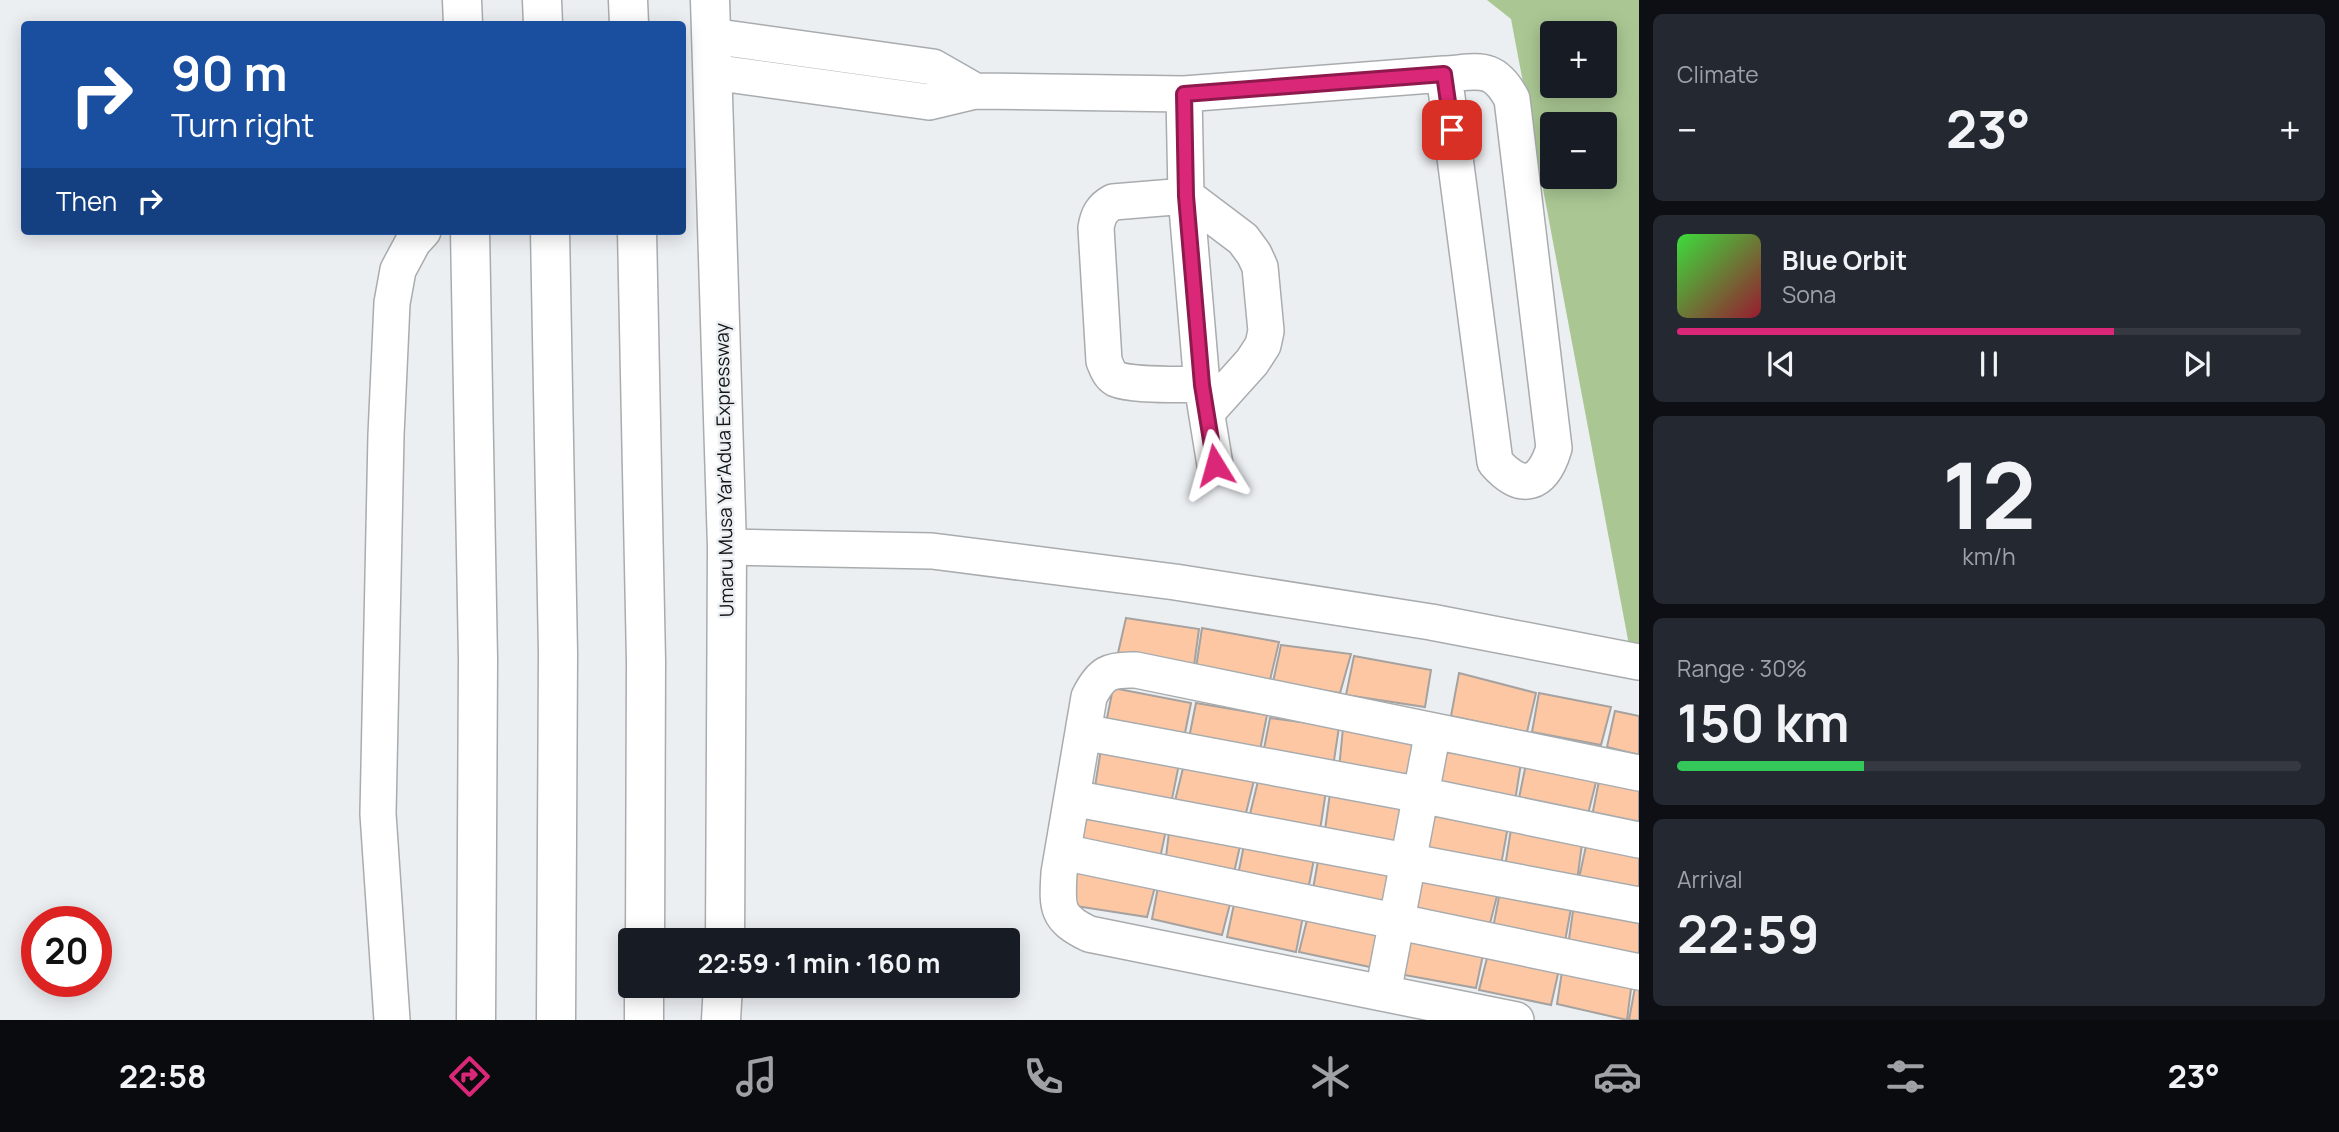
<!DOCTYPE html>
<html lang="en">
<head>
<meta charset="utf-8">
<style>
	:root { --surface:#171b24; --page:#242831; --text:#f1f3f6; --muted:#9ea1a6; --line:#363941; --accent:#db2777 }
	body { margin:0; font-family:Manrope,sans-serif; background:var(--page); color:var(--text); height:100vh; display:flex; flex-direction:column; font-size:26px; white-space:nowrap }
	* { box-sizing:border-box; margin:0 }
	p { font-size:23px; color:var(--muted) }
	.icon { flex:none; width:38px; height:38px; fill:none; stroke:currentColor; stroke-width:2; stroke-linecap:round; stroke-linejoin:round }
	.map { position:relative; flex:1; overflow:hidden }
	.panel { display:flex; flex-direction:column; gap:14px; padding:14px; background:#0d0f14; width:700px }
	.panel>* { flex:none }
	.top-card { position:absolute; left:21px; top:21px; width:665px; height:214px; border-radius:7px; box-shadow:0 4px 18px #0003; background:#1a4fa0; color:#fff; overflow:hidden }
	.controls { position:absolute; left:1540px; top:21px; display:grid; gap:14px }
	.controls a { display:grid; place-items:center; width:77px; height:77px; border-radius:7px; background:var(--surface); box-shadow:0 4px 18px #0003; font-size:35px }
	.speed { position:absolute; left:21px; top:906px; display:flex; gap:14px; font-size:35px; font-weight:700; text-align:center }
	.speed>* { display:grid; place-content:center; width:91px; height:91px; border-radius:50%; background:var(--surface); box-shadow:0 4px 18px #0003; line-height:1 }
	.speed .limit { border:10px solid #d22; background:#fff; color:#111 }
	.pin { position:absolute; display:grid; place-items:center; width:60px; height:60px; color:#fff; margin:-30px; border-radius:14px; box-shadow:0 4px 10px #0006 }
	.me { position:absolute; width:77px; margin:-38px; rotate:352deg; stroke-linejoin:round; filter:drop-shadow(0 0 5px #0008) }
	.turn { display:flex; align-items:center; gap:24px; height:147px; padding:0 35px; font-size:32px }
	.turn .icon { width:91px; height:91px; stroke-width:2.5 }
	.turn b { display:block; font-size:49px; line-height:60px }
	.then { display:flex; align-items:center; height:66px; padding:0 35px; background:#0003; gap:14px; font-size:26px }
	.big { font-size:52px; font-weight:700; line-height:1.1 }
	.panel .widget { flex:1; display:flex; flex-direction:column; justify-content:center; gap:10px; min-width:0; padding:0 24px; border-radius:10px; background:var(--page) }
	.panel .dial { align-items:center; gap:0 }
	.dial b { font-size:91px; line-height:1 }
	.song { display:flex; align-items:center; gap:21px }
	.cover { width:84px; height:84px; border-radius:10px; background:linear-gradient(135deg,hsl(120 70% 55%),hsl(350 70% 35%)) }
	.played { height:7px; border-radius:4px; background:linear-gradient(90deg,var(--accent) 70%,var(--line) 70%) }
	.keys { display:flex; justify-content:space-around; direction:ltr }
	.heat { display:flex; justify-content:space-between; align-items:center; font-size:38px; direction:ltr }
	.charge { height:10px; border-radius:5px; background:linear-gradient(90deg,#34c759 30%,var(--line) 0) }
	.trip { position:absolute; left:618px; top:928px; width:402px; height:70px; border-radius:7px; background:var(--surface); box-shadow:0 4px 18px #0003; font-weight:700; line-height:70px; text-align:center }
	.dock { display:flex; height:112px; justify-content:space-around; align-items:center; background:#090b0e; color:var(--muted) }
	.dock .icon { width:49px; height:49px }
	.dock .current { color:var(--accent) }
	.dock b { font-size:32px; color:var(--text) }
	main { display:flex; flex:1; min-height:0 }
	.map>svg:first-child { display:block }
	.forest { fill:#aac793; fill-rule:evenodd }
	.building { fill:#fdc7a4; stroke:#a5a2a0; stroke-width:2 }
	.lines { fill:none; stroke-linecap:round; stroke-linejoin:round }
	.minor-casing { stroke:#a9acae; stroke-width:38 }
	.highway-casing { stroke:#a9acae; stroke-width:41 }
	.minor { stroke:#fff; stroke-width:35 }
	.highway { stroke:#fff; stroke-width:38 }
	.route-casing { stroke:#8e194d; stroke-width:18 }
	.route { stroke:#db2777; stroke-width:12 }
	.labels { text-anchor:middle; dominant-baseline:central; stroke-width:5; stroke-linejoin:round; paint-order:stroke }
	.street-label { font-size:19px; fill:#131515; stroke:#eceff2 }
</style>
</head>
<body>
<main>
<div class="map">
<svg width="1639" height="1020" viewBox="0 0 1639 1020">
	<rect width="100%" height="100%" fill="#eceff2"/>
	<path class="forest" d="M1487 0H1639V662L1632 661 1511 19ZM1552 33H1605V86H1552ZM1552 124H1605V177H1552Z"/>
	<path class="building" d="M1126 618 1199 629 1194 666 1118 653Z
		M1202 628 1279 642 1270 680 1196 668Z
		M1281 645 1351 654 1340 693 1273 682Z
		M1354 656 1431 670 1425 707 1346 695Z
		M1459 673 1536 693 1527 732 1451 716Z
		M1113 688 1191 703 1183 743 1105 728Z
		M1539 693 1611 707 1601 745 1532 732Z
		M1196 703 1267 715 1259 755 1188 743Z
		M1615 711 1639 716V755L1607 747Z
		M1270 718 1339 727 1333 767 1263 754Z
		M1343 728 1419 741 1411 777 1339 769Z
		M1101 749 1179 764 1171 804 1094 793Z
		M1445 752 1521 763 1515 801 1436 790Z
		M1184 764 1255 776 1245 817 1174 805Z
		M1526 764 1597 778 1587 818 1518 803Z
		M1259 777 1326 791 1320 830 1250 814Z
		M1599 781 1639 789V832L1591 821Z
		M1330 793 1404 804 1397 842 1325 830Z
		M1089 808 1167 825 1159 863 1079 850Z
		M1430 811 1508 826 1501 865 1424 852Z
		M1170 824 1242 837 1233 877 1165 865Z
		M1511 829 1582 844 1577 881 1505 867Z
		M1245 840 1315 854 1307 895 1237 880Z
		M1586 846 1639 856V895L1578 883Z
		M1319 855 1393 869 1383 910 1312 895Z
		M1075 863 1157 879 1147 917 1069 905Z
		M1419 875 1498 892 1488 931 1410 915Z
		M1159 882 1232 896 1222 935 1152 919Z
		M1500 892 1571 908 1564 947 1492 933Z
		M1236 895 1304 911 1296 952 1227 937Z
		M1574 904 1639 917V955L1568 946Z
		M1309 912 1380 924 1370 967 1299 952Z
		M1406 937 1484 950 1476 988 1399 974Z
		M1489 950 1560 965 1551 1005 1479 990Z
		M1563 965 1632 981 1627 1020 1557 1004Z
		M1636 982H1639V1020H1629Z"/>
	<g class="lines">
		<g class="minor-casing">
			<path id="minor" d="M711 36 933 67 975 91
				M712 72 929 102 975 91 1184 94 1444 74C1479 72 1493 64 1512 99L1554 448C1543 485 1522 493 1495 462L1444 74
				M1184 94 1186 196 1202 385 1215 465
				M1202 385C1183 384 1132 386 1116 379 1109 375 1107 368 1104 361L1096 228C1098 215 1102 208 1113 202L1186 196 1243 239 1254 254 1260 267 1266 331 1263 345 1252 362 1207 412
				M727 547 932 551 1175 582 1431 622 1639 662
				M1083 732 1421 795 1639 840
				M1072 798 1639 905
				M1063 852 1639 972
				M1383 993 1433 731
				M392 1020 378 814 386 435 392 303 398 270 413 242 423 231
				M1516 1020 1089 934C1056 918 1057 908 1059 873L1089 697C1101 673 1109 669 1136 670L1639 773"/>
		</g>
		<g class="highway-casing">
			<path id="highway" d="M462 0 463 24
				M542 0 543 24
				M628 0 629 24
				M710 0 727 547 725 940
				M470 231 478 659 476 1020
				M550 231 558 653 556 1020
				M637 231 646 661 645 940
				M644 1020V985
				M721 1020 723 985"/>
		</g>
		<use href="#minor" class="minor"/>
		<use href="#highway" class="highway"/>
	</g>
	<g class="lines">
		<g class="route-casing">
			<path id="route" d="M1215 465 1202 385 1186 196 1184 94 1444 74 1452 130"/>
		</g>
		<use href="#route" class="route"/>
	</g>
	<g class="labels">
		<g class="street-label">
			<text transform="translate(724 470) rotate(-91)">Umaru Musa Yar'Adua Expressway</text>
		</g>
	</g>
</svg>
<div class="controls">
<a>+</a>
<a>−</a>
</div>
<div class="speed"><div class="limit">20</div></div>
<div class="pin" style="left:1452px;top:130px;background:#d93025"><svg class="icon" aria-label="arrive" viewBox="0 0 24 24"><path d="M6 21V4h12l-3 4 3 4H6"/></svg></div>
<svg class="me" style="left:1215px;top:465px" viewBox="-20 -20 40 40"><path d="M0-17L14 15 0 8-14 15z" fill="#db2777" stroke="#fff" stroke-width="4"/></svg>
<div class="trip">22:59 · 1 min · 160 m</div>
<div class="top-card">
<div class="turn"><svg class="icon" aria-label="right" viewBox="0 0 24 24"><path d="M7 20v-9h11M14 6l5 5-5 5"/></svg><div><b>90 m</b>Turn right</div></div>
<div class="then">Then<svg class="icon" aria-label="right" viewBox="0 0 24 24"><path d="M7 20v-9h11M14 6l5 5-5 5"/></svg></div>
</div>
</div>
<section class="panel">
<div class="widget"><p>Climate</p>
<div class="heat"><a>−</a><b class="big">23°</b><a>+</a></div>
</div>
<div class="widget">
<div class="song"><i class="cover"></i><div><b>Blue Orbit</b><p>Sona</p></div></div>
<div class="played"></div>
<div class="keys"><svg class="icon" aria-label="previous" viewBox="0 0 24 24"><path d="M18 5L8 12l10 7zM5 5v14"/></svg><svg class="icon" aria-label="pause" viewBox="0 0 24 24"><path d="M8 5v14M16 5v14"/></svg><svg class="icon" aria-label="next" viewBox="0 0 24 24"><path d="M6 5l10 7-10 7zM19 5v14"/></svg></div>
</div>
<div class="widget dial"><b>12</b><p>km/h</p></div>
<div class="widget"><p>Range · 30%</p><b class="big">150 km</b><div class="charge"></div></div>
<div class="widget"><p>Arrival</p><b class="big">22:59</b></div>
</section>
</main>
<nav class="dock">
<b>22:58</b>
<svg class="icon current" aria-label="directions" viewBox="0 0 24 24"><path d="M12 3l9 9-9 9-9-9zM9 14v-3h6M13 9l2 2-2 2"/></svg>
<svg class="icon" aria-label="music" viewBox="0 0 24 24"><path d="M9 18V5l10-2v13"/><circle cx="6" cy="18" r="3"/><circle cx="16" cy="16" r="3"/></svg>
<svg class="icon" aria-label="phone" viewBox="0 0 24 24"><path d="M5 4h4l2 5-3 2q2 4 5 5l2-3 5 2v4C11 20 4 13 5 4z"/></svg>
<svg class="icon" aria-label="climate" viewBox="0 0 24 24"><path d="M12 3v18M4 7l16 10M4 17L20 7"/></svg>
<svg class="icon" aria-label="car" viewBox="0 0 24 24"><path d="M5 17H2v-5l4-1 3-4h7l3 4 3 1v5h-3M9 17h6M6 11h13"/><circle cx="7" cy="17" r="2"/><circle cx="17" cy="17" r="2"/></svg>
<svg class="icon" aria-label="filters" viewBox="0 0 24 24"><path d="M4 7h16M4 17h16"/><circle cx="9" cy="7" r="2"/><circle cx="15" cy="17" r="2"/></svg>
<b>23°</b>
</nav>
</body>
</html>
